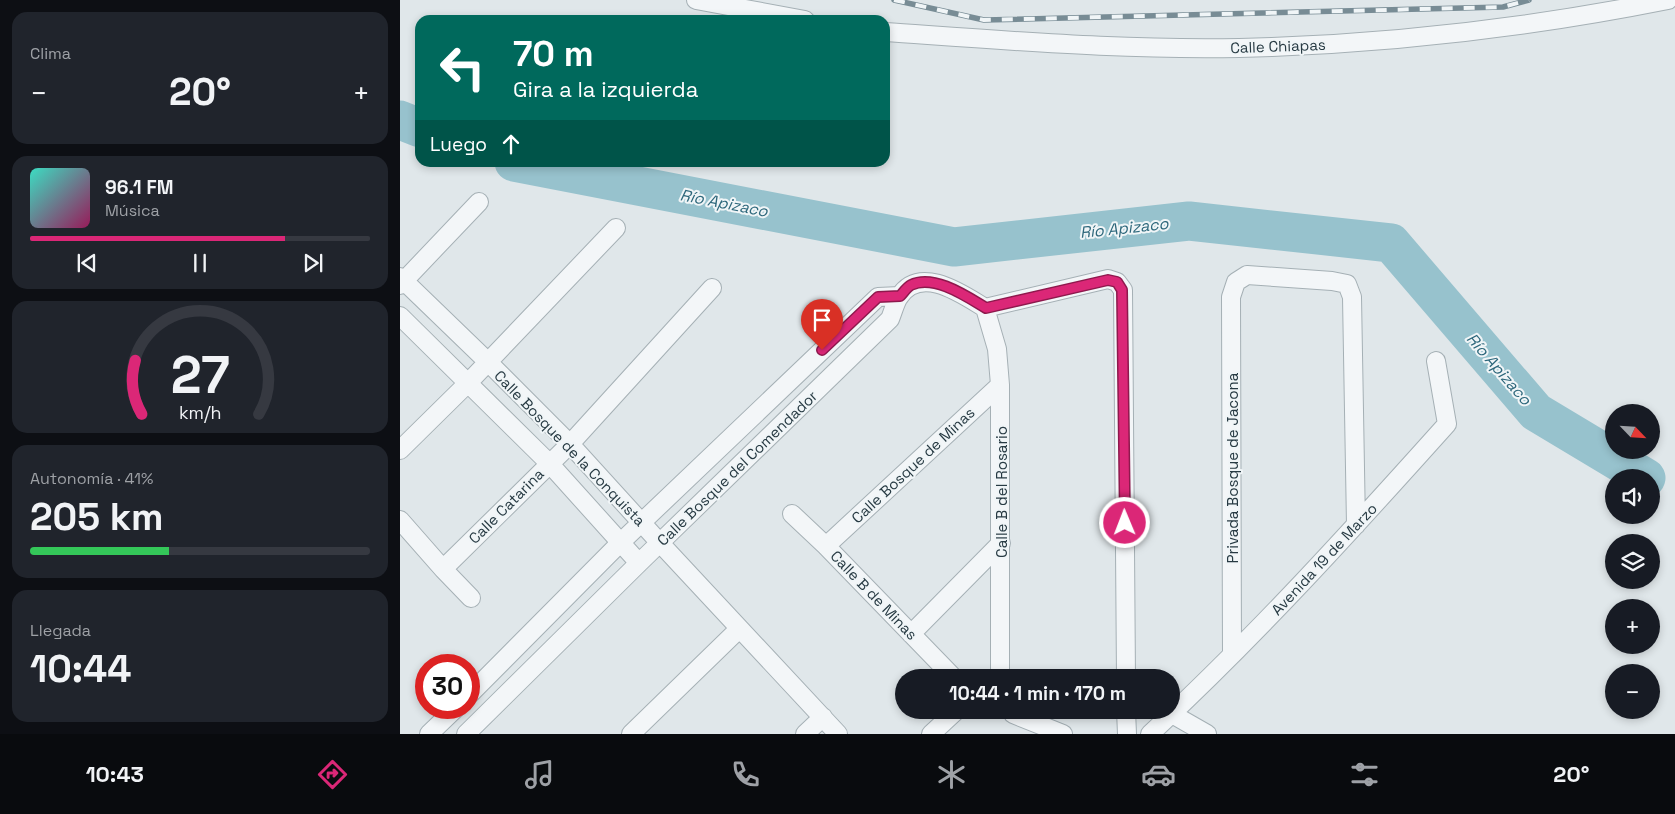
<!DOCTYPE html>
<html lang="es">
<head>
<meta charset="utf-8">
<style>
	:root { --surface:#171b24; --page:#20242c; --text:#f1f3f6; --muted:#9ea1a6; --line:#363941; --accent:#db2777 }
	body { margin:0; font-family:"Space Grotesk",sans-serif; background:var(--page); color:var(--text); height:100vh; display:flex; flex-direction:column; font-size:19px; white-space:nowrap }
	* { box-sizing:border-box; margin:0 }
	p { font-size:16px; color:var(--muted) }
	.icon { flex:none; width:28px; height:28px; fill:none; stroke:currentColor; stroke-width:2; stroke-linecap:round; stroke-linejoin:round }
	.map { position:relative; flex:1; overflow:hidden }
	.details { display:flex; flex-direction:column; gap:12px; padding:12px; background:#0d0f14; width:400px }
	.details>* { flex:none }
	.guide { position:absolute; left:15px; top:15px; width:475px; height:152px; border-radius:15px; box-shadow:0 2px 8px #0003; background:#00695c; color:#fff; overflow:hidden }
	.needle { width:32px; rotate:115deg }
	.tools { position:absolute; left:1205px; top:404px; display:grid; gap:10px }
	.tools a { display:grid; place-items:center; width:55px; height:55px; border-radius:50%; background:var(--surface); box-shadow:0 2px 8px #0003; font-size:25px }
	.speed { position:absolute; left:15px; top:654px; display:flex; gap:10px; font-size:25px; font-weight:700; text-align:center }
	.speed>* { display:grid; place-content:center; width:65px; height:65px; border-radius:50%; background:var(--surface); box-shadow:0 2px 8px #0003; line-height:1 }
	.speed .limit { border:8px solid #d22; background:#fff; color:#111 }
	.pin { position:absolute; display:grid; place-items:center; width:42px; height:42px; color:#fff; margin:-51px -21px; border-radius:50% 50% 50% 0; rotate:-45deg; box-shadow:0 0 5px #0007 }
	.pin .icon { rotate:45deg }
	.me { position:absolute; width:55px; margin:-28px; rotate:359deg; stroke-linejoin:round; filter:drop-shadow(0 0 4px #0008) }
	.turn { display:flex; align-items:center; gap:18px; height:105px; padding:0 15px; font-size:22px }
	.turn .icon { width:65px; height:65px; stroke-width:2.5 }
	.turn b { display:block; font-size:35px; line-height:42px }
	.then { display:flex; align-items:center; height:48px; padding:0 15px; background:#0003; gap:10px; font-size:19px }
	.big { font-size:38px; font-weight:600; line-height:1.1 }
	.details .card { flex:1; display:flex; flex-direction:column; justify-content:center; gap:8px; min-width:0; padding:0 18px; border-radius:15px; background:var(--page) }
	.details .dial { align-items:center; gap:0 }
	.dial svg { height:130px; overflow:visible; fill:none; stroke:var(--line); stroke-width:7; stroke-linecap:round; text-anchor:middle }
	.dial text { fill:var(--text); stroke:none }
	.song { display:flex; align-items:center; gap:15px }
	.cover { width:60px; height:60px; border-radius:8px; background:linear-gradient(135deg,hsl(170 70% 55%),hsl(330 70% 35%)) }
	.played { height:5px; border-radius:2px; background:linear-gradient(90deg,var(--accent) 75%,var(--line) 75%) }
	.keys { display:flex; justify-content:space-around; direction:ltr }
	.heat { display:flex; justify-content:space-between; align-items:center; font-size:28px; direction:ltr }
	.charge { height:8px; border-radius:4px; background:linear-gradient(90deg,#34c759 41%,var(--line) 0) }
	.trip { position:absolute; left:495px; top:669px; width:285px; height:50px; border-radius:25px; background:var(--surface); box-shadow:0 2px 8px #0003; font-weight:600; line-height:50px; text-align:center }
	.menu { display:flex; height:80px; justify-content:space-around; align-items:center; background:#090b0e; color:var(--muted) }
	.menu .icon { width:35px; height:35px }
	.menu .current { color:var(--accent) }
	.menu b { font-size:22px; color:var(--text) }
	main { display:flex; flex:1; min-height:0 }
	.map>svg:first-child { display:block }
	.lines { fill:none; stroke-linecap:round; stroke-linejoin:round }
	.river { stroke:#97c2cd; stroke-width:39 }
	.minor-casing { stroke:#a5b0b5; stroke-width:20 }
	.minor { stroke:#f3f6f8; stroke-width:18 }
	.rail-casing { stroke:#788c95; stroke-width:5.5 }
	.rail { stroke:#f0f5f7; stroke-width:4; stroke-dasharray:11; stroke-linecap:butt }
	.route-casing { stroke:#8e194d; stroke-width:12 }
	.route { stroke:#db2777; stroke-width:9 }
	.labels { text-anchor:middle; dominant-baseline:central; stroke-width:4; stroke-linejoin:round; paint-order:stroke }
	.street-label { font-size:15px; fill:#273a43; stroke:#f0f5f7 }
	.water-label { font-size:16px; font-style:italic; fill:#2d677b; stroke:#f0f5f7 }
</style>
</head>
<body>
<main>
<section class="details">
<div class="card"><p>Clima</p>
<div class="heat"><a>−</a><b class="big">20°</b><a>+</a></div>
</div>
<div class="card">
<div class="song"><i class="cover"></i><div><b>96.1 FM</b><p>Música</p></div></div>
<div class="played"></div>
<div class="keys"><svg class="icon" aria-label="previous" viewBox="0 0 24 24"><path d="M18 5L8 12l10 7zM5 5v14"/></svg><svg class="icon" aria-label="pause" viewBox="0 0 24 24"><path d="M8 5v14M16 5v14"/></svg><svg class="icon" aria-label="next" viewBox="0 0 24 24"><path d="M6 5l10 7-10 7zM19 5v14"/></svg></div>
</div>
<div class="card dial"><svg viewBox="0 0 100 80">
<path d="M14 69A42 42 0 1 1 86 69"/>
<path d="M14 69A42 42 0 0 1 10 36" stroke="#db2777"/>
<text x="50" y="56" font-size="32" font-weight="700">27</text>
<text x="50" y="72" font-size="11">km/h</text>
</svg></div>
<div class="card"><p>Autonomía · 41%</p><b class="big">205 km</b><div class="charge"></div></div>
<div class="card"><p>Llegada</p><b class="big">10:44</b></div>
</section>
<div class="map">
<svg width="1275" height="734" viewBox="0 0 1275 734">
	<rect width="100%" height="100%" fill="#e0e7ea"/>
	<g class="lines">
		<path class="river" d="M0 120 20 128
			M114 162 554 247 789 221 991 243 1136 412 1246 478"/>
		<g class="minor-casing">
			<path id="minor" d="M296 0 405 20
				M485 32C614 41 743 52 872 47 1004 42 1138 26 1268 0
				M0 277 88 362 170 444 260 543 438 734
				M0 285 79 202
				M585 308 597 349 600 385V678
				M0 316 149 463 239 563
				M0 450 67 384 216 228
				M392 514 426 546 554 678
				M0 520 43 569 71 598
				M426 546 600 385
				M43 569 170 444 312 288
				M511 634 601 543
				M832 655 831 297 836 282 847 275 932 281 947 284 952 297 956 525
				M69 695 220 543 478 297 500 296
				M726 710 727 734
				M613 714 663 734
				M772 714 807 734
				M29 734 56 708
				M66 734 239 563 490 319C493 312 495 303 499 297 520 264 562 294 585 308L708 279 717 282 723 290 726 678
				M231 734 339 629
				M405 734 423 717
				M531 734 557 710
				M750 734C855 637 952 530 1047 424L1036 361"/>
		</g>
		<use href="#minor" class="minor"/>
		<g class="rail-casing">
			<path id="rail" d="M494 0 584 20 1103 7 1129 0"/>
		</g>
		<use href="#rail" class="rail"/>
	</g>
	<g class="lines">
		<g class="route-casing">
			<path id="route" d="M422 350 478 297 500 296C503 293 507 287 511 285 534 274 566 296 586 308L708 280 717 282 722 290 725 523"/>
		</g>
		<use href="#route" class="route"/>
	</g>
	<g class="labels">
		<g class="street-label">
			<text transform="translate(878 46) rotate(-2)">Calle Chiapas</text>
			<text transform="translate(170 448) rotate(46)">Calle Bosque de la Conquista</text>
			<text transform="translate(513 465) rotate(-43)">Calle Bosque de Minas</text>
			<text transform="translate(337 468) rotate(-44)">Calle Bosque del Comendador</text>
			<text transform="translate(832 468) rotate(-90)">Privada Bosque de Jacona</text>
			<text transform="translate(601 492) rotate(-90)">Calle B del Rosario</text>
			<text transform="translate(106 506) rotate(-45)">Calle Catarina</text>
			<text transform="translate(924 559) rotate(-47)">Avenida 19 de Marzo</text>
			<text transform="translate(474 595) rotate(46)">Calle B de Minas</text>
		</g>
		<g class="water-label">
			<text transform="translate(324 203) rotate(11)">Río Apizaco</text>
			<text transform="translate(724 228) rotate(-6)">Río Apizaco</text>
			<text transform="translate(1099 369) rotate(49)">Río Apizaco</text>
		</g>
	</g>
</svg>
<div class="tools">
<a><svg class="needle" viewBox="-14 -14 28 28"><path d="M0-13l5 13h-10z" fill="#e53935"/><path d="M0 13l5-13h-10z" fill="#9ea1a6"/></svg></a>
<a><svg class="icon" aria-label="sound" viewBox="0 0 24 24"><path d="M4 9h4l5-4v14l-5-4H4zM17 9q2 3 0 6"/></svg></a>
<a><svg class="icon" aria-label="layers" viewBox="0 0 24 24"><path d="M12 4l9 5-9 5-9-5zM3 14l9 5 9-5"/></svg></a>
<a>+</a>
<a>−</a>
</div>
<div class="speed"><div class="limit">30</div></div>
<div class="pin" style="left:422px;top:350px;background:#d93025"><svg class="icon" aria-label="arrive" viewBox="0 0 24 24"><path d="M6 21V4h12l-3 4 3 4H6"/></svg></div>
<svg class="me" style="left:725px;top:523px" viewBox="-20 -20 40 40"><circle r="17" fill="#db2777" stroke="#fff" stroke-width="3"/><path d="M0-11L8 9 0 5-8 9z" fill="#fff"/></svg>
<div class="trip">10:44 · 1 min · 170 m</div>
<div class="guide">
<div class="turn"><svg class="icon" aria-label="left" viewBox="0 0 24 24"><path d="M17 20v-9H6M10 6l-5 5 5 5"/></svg><div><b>70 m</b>Gira a la izquierda</div></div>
<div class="then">Luego<svg class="icon" aria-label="ahead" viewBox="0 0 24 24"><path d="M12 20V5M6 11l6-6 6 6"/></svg></div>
</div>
</div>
</main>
<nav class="menu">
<b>10:43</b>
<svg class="icon current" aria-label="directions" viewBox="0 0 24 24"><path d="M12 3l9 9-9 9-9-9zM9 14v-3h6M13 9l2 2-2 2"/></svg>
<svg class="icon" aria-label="music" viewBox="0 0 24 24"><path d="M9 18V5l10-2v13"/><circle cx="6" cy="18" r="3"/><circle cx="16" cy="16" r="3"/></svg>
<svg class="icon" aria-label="phone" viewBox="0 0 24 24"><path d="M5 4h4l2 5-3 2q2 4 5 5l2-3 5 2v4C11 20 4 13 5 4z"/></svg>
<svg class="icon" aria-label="climate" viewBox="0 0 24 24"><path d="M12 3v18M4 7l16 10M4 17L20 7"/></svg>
<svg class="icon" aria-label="car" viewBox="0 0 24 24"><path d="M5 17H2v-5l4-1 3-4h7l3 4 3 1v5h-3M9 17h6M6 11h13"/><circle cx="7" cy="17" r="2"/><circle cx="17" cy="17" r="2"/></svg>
<svg class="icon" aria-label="filters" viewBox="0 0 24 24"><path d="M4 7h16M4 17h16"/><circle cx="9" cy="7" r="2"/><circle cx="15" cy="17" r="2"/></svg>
<b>20°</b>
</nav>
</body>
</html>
